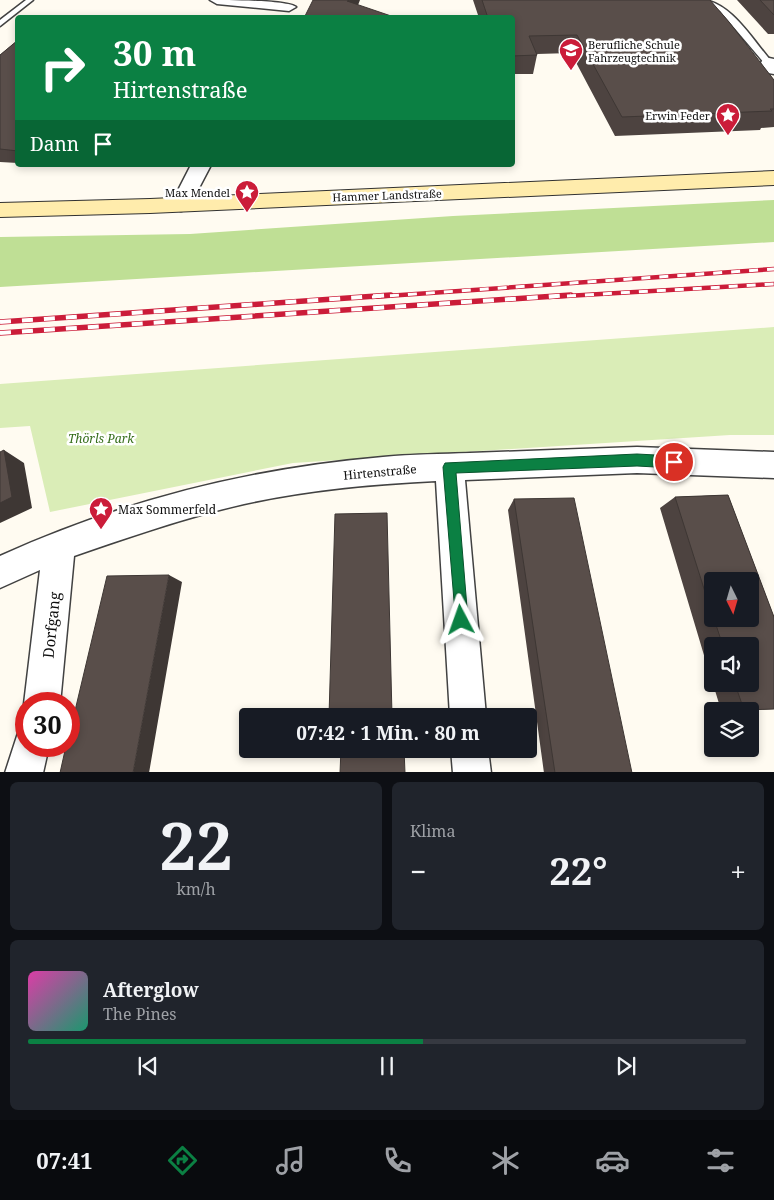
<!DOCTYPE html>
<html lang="de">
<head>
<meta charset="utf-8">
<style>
	:root { --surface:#171b24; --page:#20242c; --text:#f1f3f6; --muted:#9ea1a6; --line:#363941; --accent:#0b8043 }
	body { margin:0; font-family:"Noto Serif",serif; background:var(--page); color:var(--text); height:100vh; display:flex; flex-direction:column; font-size:19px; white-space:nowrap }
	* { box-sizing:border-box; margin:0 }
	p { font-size:16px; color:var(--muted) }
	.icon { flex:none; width:28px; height:28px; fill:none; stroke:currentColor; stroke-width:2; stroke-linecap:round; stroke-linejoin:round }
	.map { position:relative; height:772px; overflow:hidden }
	.side { display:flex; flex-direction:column; gap:10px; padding:10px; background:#0d0f14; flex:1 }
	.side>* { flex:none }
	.guide { position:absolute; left:15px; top:15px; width:500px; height:152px; border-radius:5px; box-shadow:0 2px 8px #0003; background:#0b8043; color:#fff; overflow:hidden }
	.needle { width:32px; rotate:175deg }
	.tools { position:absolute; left:704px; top:572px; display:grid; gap:10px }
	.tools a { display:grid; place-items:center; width:55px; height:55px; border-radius:5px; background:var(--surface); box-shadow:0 2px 8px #0003; font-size:25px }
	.speed { position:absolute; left:15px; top:692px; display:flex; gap:10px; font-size:25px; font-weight:700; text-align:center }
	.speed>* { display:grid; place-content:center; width:65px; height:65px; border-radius:50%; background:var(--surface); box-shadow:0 2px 8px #0003; line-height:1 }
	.speed .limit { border:8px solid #d22; background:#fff; color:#111 }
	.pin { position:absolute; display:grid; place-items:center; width:42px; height:42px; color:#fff; margin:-21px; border:2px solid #fff; border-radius:50%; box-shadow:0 1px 5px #0007 }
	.me { position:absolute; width:55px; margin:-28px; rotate:356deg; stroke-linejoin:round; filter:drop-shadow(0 0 4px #0008) }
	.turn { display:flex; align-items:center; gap:18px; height:105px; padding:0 15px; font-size:22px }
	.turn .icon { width:65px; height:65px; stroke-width:2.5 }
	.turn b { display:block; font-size:35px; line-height:42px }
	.then { display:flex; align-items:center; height:48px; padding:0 15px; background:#0003; gap:10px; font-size:19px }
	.big { font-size:38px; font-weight:700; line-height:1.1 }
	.side .tile { flex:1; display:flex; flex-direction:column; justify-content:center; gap:8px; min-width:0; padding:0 18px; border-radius:8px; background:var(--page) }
	.side .dial { align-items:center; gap:0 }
	.dial b { font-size:65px; line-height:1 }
	.song { display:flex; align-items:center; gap:15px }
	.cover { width:60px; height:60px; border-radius:8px; background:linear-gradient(135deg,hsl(320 70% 55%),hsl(160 70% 35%)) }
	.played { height:5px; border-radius:2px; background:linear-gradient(90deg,var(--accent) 55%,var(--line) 55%) }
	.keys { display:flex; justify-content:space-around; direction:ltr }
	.heat { display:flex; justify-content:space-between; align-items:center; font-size:28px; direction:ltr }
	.side .tiles { flex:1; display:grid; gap:10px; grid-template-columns:1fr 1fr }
	.tile:last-child { grid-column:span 2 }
	.trip { position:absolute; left:239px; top:708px; width:298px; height:50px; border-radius:5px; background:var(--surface); box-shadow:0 2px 8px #0003; font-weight:700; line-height:50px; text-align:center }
	.menu { display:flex; height:80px; justify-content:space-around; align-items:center; background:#090b0e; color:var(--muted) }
	.menu .icon { width:35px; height:35px }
	.menu .current { color:var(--accent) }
	.menu b { font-size:22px; color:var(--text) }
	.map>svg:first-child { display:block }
	.green { fill:#daedb7 }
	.forest { fill:#bfdf95 }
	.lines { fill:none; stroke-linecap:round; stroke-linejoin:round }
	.service-casing { stroke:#424242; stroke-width:3 }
	.minor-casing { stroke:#424242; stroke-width:3 }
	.secondary-casing { stroke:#313131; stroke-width:2 }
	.service { fill:#fff; fill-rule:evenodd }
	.minor { fill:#fff; fill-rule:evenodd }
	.secondary { fill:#ffecac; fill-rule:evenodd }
	.rail-far1-casing { stroke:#cb1c39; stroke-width:4.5 }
	.rail-casing { stroke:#cb1c39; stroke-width:5.5 }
	.rail-far1 { stroke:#fff; stroke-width:3; stroke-dasharray:9; stroke-linecap:butt }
	.rail { stroke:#fff; stroke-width:4; stroke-dasharray:11; stroke-linecap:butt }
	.wall { fill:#4d4340; fill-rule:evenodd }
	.shaded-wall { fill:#3e3734 }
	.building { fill:#594e4a; stroke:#3e3734 }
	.route { fill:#0b8043; stroke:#07532c }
	.labels { text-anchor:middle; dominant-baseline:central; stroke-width:5; stroke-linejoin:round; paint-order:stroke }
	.far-poi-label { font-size:11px; fill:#0f0f0f; stroke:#fff; text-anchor:end }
	.far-street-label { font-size:11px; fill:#0f0f0f; stroke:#fff }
	.park-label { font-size:12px; font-style:italic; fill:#356d1a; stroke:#fff }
	.street-label { font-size:12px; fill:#0f0f0f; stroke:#fff }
	.poi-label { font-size:12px; fill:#0f0f0f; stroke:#fff; text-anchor:start }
	.near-street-label { font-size:15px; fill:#0f0f0f; stroke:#fff }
</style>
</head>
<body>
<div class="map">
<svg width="774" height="773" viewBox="0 0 774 773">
	<rect width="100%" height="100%" fill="#fffbf1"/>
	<path class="green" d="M774 327V435H730L293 463 50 512 30 426 0 428V384Z"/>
	<path class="forest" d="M774 200V242L0 287V237L190 234 453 216Z"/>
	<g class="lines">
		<g class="service-casing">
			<path id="service" d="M26 0H33L0 26V20Z
				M701 0C729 0 753 40 771 61H774V65H766L720 11Z"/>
		</g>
		<g class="minor-casing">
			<path id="minor" d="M210 0C225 0 288 0 296 7L289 11 217 4Z
				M769 58 774 59V74L768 73 761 63 763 59Z
				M191 165H211L188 209 181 211 174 209 171 204Z
				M637 447 774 452V478L637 473 465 480 486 716H450L436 481C372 484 307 490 244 504 187 517 129 537 74 556L60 704H26V709L24 704 40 570 0 588V556C121 501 252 468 383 457 412 454 442 454 470 453 526 451 581 449 637 447Z
				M26 729V746H49L43 773H5L18 733Z
				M451 749H488L491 773H453Z"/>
		</g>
		<g class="secondary-casing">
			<path id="secondary" d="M774 171V185L150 213 0 217V203L150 199Z"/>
		</g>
		<use href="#service" class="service"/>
		<use href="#minor" class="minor"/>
		<use href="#secondary" class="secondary"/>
		<g class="rail-far1-casing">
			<path id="rail-far1" d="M372 297 774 269
				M549 297 774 284"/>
		</g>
		<g class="rail-casing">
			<path id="rail" d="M0 322 391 295
				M0 333 571 295"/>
		</g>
		<use href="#rail-far1" class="rail-far1"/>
		<use href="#rail" class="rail"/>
	</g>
	<path class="wall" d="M473 0H710L774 80V127L761 128 760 130 615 136 571 53 537 54V55L533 74H512V18H479Z
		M737 0H774V34H768Z
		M18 40V163L0 162V55Z
		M34 165H55L53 167Z
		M728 495 774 617V709L744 710H721L713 684H750V646H712V682L660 508 675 497ZM712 581H750V619H712Z
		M514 499 632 773H544L508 510Z"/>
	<path class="shaded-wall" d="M350 0H360L353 18 347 1Z
		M4 450 24 463 32 508 0 523V503Z
		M169 575 182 582 149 773H133Z"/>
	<path class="building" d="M313 0H350L347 1 397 18H304Z
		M482 0H710L729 22 774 80V109H770L772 111 622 117 577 35 529 36 537 55 512 56V18H488Z
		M760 0H774V15Z
		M18 40V151L0 149V55Z
		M4 450 12 497 0 503V452Z
		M728 495 774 617V709L744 710 735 684H750V646H723L714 619H750V581H712V614L675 497Z
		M574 498 632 773H555L514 499Z
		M387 513 392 716H329L335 514Z
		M169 575 133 773H60L66 746H69V736L107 576Z
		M341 749H404L405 773H340Z"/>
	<path class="route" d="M637 454 674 456 680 462 674 468 637 466 456 473 468 620 466 625 461 628 456 625 443 467 445 463Z"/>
	<defs>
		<g id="university-pin" transform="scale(1.25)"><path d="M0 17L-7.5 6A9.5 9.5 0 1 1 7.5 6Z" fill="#cb1c39" stroke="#fff"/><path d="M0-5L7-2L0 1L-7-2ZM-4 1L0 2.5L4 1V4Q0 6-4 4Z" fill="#fff"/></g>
		<g id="sight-pin" transform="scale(1.25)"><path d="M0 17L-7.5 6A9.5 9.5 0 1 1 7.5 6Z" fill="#cb1c39" stroke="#fff"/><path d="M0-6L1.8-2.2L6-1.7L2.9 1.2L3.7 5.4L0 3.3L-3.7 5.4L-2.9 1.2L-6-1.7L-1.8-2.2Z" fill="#fff"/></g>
	</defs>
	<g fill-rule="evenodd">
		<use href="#university-pin" x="571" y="50"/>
		<use href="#sight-pin" x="728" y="115"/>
		<use href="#sight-pin" x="247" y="192"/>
		<use href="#sight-pin" x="101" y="509"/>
	</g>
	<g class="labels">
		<g class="far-poi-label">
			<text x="588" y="44" text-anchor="start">Berufliche Schule<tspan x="588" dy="13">Fahrzeugtechnik</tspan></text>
			<text x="710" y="115">Erwin Feder</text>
			<text x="230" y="192">Max Mendel</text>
		</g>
		<g class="far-street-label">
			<text transform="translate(387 195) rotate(-2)">Hammer Landstraße</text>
		</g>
		<g class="park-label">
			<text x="101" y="438">Thörls Park</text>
		</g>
		<g class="street-label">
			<text transform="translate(380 472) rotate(-5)">Hirtenstraße</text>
		</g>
		<g class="poi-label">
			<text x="118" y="509">Max Sommerfeld</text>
		</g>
		<g class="near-street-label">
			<text transform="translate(51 625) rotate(-84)">Dorfgang</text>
		</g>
	</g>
</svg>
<div class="tools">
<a><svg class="needle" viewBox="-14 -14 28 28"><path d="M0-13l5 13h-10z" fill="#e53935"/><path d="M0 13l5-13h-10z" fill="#9ea1a6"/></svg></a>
<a><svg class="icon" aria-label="sound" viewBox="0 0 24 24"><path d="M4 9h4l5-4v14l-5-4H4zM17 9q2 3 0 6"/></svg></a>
<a><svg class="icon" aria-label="layers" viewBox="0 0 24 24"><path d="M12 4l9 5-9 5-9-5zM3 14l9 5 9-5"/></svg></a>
</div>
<div class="speed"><div class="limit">30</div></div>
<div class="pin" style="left:674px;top:462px;background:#d93025"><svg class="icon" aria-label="arrive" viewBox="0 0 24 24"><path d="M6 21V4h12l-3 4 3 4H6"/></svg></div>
<svg class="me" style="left:461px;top:620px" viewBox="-20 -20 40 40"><path d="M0-17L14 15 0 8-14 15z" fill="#0b8043" stroke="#fff" stroke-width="4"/></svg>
<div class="trip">07:42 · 1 Min. · 80 m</div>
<div class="guide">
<div class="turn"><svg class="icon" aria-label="right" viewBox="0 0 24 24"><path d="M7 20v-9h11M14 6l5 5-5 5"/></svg><div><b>30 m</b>Hirtenstraße</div></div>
<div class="then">Dann<svg class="icon" aria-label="arrive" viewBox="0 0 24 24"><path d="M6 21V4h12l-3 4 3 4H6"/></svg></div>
</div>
</div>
<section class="side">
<div class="tiles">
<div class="tile dial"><b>22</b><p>km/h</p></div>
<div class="tile"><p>Klima</p>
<div class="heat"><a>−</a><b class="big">22°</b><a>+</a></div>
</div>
<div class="tile">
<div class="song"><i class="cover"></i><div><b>Afterglow</b><p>The Pines</p></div></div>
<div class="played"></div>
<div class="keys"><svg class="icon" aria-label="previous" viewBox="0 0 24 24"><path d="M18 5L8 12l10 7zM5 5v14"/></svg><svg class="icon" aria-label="pause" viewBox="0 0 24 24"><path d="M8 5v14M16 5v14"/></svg><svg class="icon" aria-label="next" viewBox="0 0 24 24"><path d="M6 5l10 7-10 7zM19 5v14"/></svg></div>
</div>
</div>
</section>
<nav class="menu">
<b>07:41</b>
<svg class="icon current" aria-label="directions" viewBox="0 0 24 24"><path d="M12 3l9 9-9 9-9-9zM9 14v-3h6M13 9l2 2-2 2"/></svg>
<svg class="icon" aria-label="music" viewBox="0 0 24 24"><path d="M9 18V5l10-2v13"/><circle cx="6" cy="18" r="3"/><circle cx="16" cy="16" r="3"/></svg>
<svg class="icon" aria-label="phone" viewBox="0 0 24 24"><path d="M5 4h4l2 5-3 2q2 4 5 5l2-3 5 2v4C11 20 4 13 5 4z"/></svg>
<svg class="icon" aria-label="climate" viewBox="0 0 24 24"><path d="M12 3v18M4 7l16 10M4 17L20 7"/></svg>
<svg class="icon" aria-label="car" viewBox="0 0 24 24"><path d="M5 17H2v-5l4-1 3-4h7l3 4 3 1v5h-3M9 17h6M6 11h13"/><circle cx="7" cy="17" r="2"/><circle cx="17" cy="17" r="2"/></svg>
<svg class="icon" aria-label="filters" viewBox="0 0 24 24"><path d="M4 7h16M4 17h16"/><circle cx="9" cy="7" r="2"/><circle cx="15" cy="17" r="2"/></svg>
</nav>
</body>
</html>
